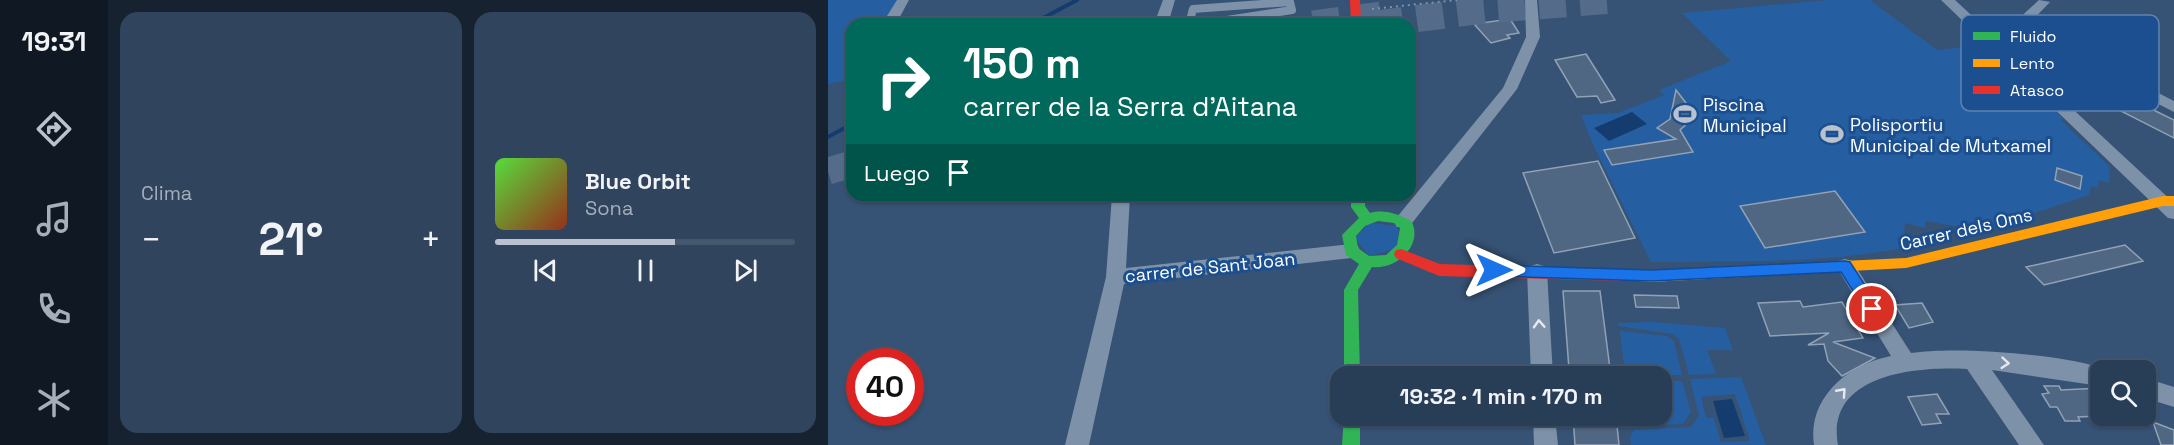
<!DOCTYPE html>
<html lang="es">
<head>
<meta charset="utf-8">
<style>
	:root { --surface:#283e57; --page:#30455d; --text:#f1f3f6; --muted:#a5aeba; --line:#44576d; --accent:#b9c2ce }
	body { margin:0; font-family:"Space Grotesk",sans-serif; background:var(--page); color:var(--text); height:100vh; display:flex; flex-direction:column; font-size:22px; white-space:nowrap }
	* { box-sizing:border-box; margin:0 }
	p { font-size:20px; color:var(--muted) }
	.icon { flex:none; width:33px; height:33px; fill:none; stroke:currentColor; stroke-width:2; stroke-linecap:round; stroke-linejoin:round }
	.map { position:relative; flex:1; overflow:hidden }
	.details { display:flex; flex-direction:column; gap:12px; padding:12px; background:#162230; width:720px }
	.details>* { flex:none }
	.banner { position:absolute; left:18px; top:18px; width:570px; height:183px; border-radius:18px; box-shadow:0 2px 4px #0004,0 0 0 2px var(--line); background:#00695c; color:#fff; overflow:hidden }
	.tools { position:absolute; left:1262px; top:360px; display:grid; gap:12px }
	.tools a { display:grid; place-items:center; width:66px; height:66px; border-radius:12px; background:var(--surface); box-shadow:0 2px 4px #0004,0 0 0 2px var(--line); font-size:30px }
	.speed { position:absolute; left:18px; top:348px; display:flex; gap:12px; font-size:30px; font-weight:700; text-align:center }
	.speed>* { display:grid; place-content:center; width:78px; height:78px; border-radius:50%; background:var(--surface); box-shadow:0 2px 4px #0004,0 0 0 2px var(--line); line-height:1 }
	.speed .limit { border:9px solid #d22; background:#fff; color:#111 }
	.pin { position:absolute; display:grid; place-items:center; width:51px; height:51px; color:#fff; margin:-26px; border:3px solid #fff; border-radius:50%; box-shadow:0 2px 6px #0007 }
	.me { position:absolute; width:66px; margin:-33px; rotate:90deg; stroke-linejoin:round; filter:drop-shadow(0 0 4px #0008) }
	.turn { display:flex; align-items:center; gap:21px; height:126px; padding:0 18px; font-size:27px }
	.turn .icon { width:78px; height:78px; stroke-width:2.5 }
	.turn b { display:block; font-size:42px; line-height:51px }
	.then { display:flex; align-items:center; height:57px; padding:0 18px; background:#0003; gap:12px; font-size:22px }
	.big { font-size:45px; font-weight:700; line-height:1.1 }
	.details .card { flex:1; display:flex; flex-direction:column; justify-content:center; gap:9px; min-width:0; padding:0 21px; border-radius:18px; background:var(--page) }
	.song { display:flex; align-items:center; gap:18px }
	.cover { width:72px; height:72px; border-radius:9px; background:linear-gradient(135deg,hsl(110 70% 55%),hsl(10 70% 35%)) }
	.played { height:6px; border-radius:3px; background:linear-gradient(90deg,var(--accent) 60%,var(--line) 60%) }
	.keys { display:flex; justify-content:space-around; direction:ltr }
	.heat { display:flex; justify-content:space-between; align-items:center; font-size:33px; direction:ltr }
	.details .tiles { flex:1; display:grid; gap:12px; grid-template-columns:repeat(2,1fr) }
	.trip { position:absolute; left:502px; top:366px; width:342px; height:60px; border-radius:18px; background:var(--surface); box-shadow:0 2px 4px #0004,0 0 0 2px var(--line); font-weight:700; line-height:60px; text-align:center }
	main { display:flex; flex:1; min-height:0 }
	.menu { display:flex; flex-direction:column; width:108px; justify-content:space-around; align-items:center; background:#101923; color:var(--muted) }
	.menu .icon { width:42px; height:42px }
	.menu .on { color:var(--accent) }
	.menu b { font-size:27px; color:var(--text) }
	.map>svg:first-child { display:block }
	.green { fill:#265fa1; fill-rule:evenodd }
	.water { fill:#153c6e }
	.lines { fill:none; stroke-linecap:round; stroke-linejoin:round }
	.stream { stroke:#153c6e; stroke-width:4 }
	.building { fill:#506783; stroke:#92a2b6; stroke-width:1.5 }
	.highway-tunnel { stroke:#546c89; stroke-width:27; stroke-dasharray:27 14; stroke-linecap:butt }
	.path { stroke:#7d92a8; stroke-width:2; stroke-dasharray:2 4; stroke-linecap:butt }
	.lane { stroke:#7d92a8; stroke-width:8 }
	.street { fill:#7d92a8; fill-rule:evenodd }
	.fast { fill:#30b455; fill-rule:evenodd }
	.slow { fill:#ff9f0a; fill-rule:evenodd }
	.jam { fill:#e5322d; fill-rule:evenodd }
	.oneway { stroke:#e5e9ee }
	.route { fill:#1a73e8; stroke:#114b97; stroke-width:1.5 }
	.labels { text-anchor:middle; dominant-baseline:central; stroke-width:6; stroke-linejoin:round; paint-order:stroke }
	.poi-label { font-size:18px; fill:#fff; stroke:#1b4f8f; text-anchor:start }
	.street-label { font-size:18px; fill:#fff; stroke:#1b4f8f }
	.key { fill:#1b4f8f; stroke:#5f84b1; stroke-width:1.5 }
	.key-label { font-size:16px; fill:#fff }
</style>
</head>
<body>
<main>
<nav class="menu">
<b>19:31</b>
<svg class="icon on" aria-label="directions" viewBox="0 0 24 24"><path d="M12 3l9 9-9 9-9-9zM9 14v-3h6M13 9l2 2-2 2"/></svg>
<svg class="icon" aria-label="music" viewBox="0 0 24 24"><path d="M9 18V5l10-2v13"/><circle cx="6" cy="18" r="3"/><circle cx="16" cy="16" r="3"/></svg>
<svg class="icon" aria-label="phone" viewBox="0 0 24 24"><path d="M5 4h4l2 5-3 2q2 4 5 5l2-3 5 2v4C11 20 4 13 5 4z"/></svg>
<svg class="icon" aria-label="climate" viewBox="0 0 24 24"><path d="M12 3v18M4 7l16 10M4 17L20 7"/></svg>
</nav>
<section class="details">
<div class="tiles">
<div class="card"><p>Clima</p>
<div class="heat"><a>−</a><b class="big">21°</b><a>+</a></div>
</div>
<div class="card">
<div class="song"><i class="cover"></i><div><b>Blue Orbit</b><p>Sona</p></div></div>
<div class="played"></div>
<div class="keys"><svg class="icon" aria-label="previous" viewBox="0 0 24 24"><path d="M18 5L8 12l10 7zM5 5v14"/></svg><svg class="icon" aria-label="pause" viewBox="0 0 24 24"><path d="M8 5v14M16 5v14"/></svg><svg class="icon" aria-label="next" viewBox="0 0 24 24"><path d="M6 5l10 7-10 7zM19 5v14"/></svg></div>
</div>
</div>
</section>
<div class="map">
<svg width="1346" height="445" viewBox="0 0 1346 445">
	<rect width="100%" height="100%" fill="#365274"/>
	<path class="green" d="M0 0H71L56 24H24V79L0 84Z
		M1000 0H1042L1109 50 1154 45 1235 118 1233 120 1282 167 1281 183 1271 180 1270 188 1263 186 1261 195 1168 226 1133 227 1097 221V228L1077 223 1075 248C992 264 908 261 823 262L767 149 753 115 790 113 836 95 831 90 903 61 854 13Z
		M541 223 570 226 571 248 541 256 527 238Z
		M826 322 897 328 905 350H879L888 374 861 375 851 339 844 334 790 326V323Z
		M792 331 839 336 846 341 854 375 797 376Z
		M913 377 938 445H803L802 438 806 430 863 427 871 416 862 379ZM907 394 922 441 893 442 886 418H878L873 397Z
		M834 381H854L863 412 855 424 802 426 801 416H834Z"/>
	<path class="water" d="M804 112 819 124 781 141 766 128Z
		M904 399 917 436 896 438 885 401Z"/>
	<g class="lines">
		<path class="stream" d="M204 24 249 0
			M0 137 24 124"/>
	</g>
	<path class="building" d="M682 19 691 33 679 35 682 38 663 43 646 24Z
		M758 54 787 100 773 103 769 96 749 97 727 60Z
		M848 90 868 116 852 130 865 152 784 165 776 150 848 139 829 128 842 119Z
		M1295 95 1346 120V138L1281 105Z
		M770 161 807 238 726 253 695 173Z
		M1229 168 1254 176 1252 189 1227 180Z
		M1007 191 1037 232 937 248 912 206Z
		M1297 245 1315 261 1216 285 1198 267Z
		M735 291H772L782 369H741Z
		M806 295 849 296 851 308 808 307Z
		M972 301 975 307 1014 302 1035 338 1005 342 1047 358 1014 376 1000 361 996 344 980 345 1001 333 942 336 930 303Z
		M1094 303 1105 322 1081 328 1067 305Z
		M1216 386H1231L1233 390 1272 388V416L1250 417 1252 421H1237L1229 407H1222L1214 394 1221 393Z
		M1109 394 1121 414H1108L1113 423 1094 425 1080 397Z
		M745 416H788L791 445H747Z
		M1325 422 1346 430V445H1333Z"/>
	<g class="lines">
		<path class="highway-tunnel" d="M485 24 561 14
			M548 24 656 10 786 0
			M0 171 24 164"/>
		<path class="path" d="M544 9 629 0"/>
		<path class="lane" d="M361 24 365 9 462 2 464 10 373 24"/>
		<path class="street" d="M69 0H81L68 24H54Z
			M335 0H347L340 24H326Z
			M697 0H709L712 37 689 89 581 227H569L566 222 569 217 675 88 698 37Z
			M1113 0H1127L1346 203V219L1340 218Z
			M1211 0 1222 2 1199 26 1346 101V112L1185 30V24Z
			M284 195H302L298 268 523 244 530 246 532 251 530 256 523 258 296 284 261 445H237L278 277Z
			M1017 259 1024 261 1083 353C1128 346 1238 354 1280 370H1272V386L1164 370 1216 445H1191L1139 369C1089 366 997 374 1010 445H986C979 398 1020 364 1063 356L1008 266 1010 261Z
			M709 264 716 266 719 271 725 376H703L699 271 702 266Z
			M1317 378 1346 387V407L1317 398Z
			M705 416H727L730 445H706Z"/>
		<path class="fast" d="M523 195H537V206L542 213C556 209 572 214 584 222 595 247 567 270 544 267L530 290 532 376H516V290L531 264 518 255 514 235 531 218 523 207ZM550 221 566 223 572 228 569 245 558 255 541 256 530 248 528 236 537 226Z
			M516 416H532V445H514Z"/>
		<path class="slow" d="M1335 196H1346V206H1335L1078 268 824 282 788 279 786 275 788 271 824 270 1078 258Z"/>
		<path class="jam" d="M522 0H532L533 24H523Z
			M573 249 612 264 793 269 798 271 800 275 798 279 793 281 611 276 568 258 566 254 568 250Z"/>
	</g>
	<defs><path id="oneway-chevron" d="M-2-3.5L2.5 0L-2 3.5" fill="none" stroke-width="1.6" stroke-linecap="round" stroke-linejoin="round" transform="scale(1.5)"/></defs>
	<g class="oneway">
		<use href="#oneway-chevron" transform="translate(711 324) rotate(-93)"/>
		<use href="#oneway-chevron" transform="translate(1177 363) rotate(5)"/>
		<use href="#oneway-chevron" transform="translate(1014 392) rotate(-48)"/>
	</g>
	<path class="route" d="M1017 261 1022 262 1049 304 1052 309 1049 313H1039L1013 272 824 281 666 276 659 270 666 265 824 270Z"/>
	<defs>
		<g id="stadium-bare" transform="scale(1.8)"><path d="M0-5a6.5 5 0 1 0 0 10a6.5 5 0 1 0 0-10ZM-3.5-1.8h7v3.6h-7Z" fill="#b9c2ce" stroke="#1b4f8f" stroke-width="2.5" paint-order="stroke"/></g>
	</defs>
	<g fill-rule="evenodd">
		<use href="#stadium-bare" x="857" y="114"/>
		<use href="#stadium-bare" x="1004" y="134"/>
	</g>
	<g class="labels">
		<g class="poi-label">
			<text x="875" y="104">Piscina<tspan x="875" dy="21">Municipal</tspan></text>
			<text x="1022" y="124">Polisportiu<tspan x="1022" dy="21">Municipal de Mutxamel</tspan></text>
		</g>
		<g class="street-label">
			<text transform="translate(1138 229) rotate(-13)">Carrer dels Oms</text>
			<text transform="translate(382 267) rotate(-6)">carrer de Sant Joan</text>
		</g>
	</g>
	<rect x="1133" y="15" width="198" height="96" rx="9" class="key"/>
	<rect x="1145" y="32" width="27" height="8" fill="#30b455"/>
	<rect x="1145" y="59" width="27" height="8" fill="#ff9f0a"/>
	<rect x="1145" y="86" width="27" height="8" fill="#e5322d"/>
	<g class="key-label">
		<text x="1182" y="42">Fluido</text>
		<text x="1182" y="69">Lento</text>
		<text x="1182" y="96">Atasco</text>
	</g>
</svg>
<div class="tools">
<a><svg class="icon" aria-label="search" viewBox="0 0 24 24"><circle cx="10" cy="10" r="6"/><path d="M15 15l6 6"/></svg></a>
</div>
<div class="speed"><div class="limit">40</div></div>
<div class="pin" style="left:1044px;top:309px;background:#d93025"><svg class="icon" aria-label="arrive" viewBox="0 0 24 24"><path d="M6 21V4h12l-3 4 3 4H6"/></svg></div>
<svg class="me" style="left:666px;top:270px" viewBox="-20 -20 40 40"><path d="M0-17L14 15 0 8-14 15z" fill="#1a73e8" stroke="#fff" stroke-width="4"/></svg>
<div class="trip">19:32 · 1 min · 170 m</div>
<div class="banner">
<div class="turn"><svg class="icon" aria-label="right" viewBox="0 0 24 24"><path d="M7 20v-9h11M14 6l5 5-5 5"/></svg><div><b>150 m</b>carrer de la Serra d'Aitana</div></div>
<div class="then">Luego<svg class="icon" aria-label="arrive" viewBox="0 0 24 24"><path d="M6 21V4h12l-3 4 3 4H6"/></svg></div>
</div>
</div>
</main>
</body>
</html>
